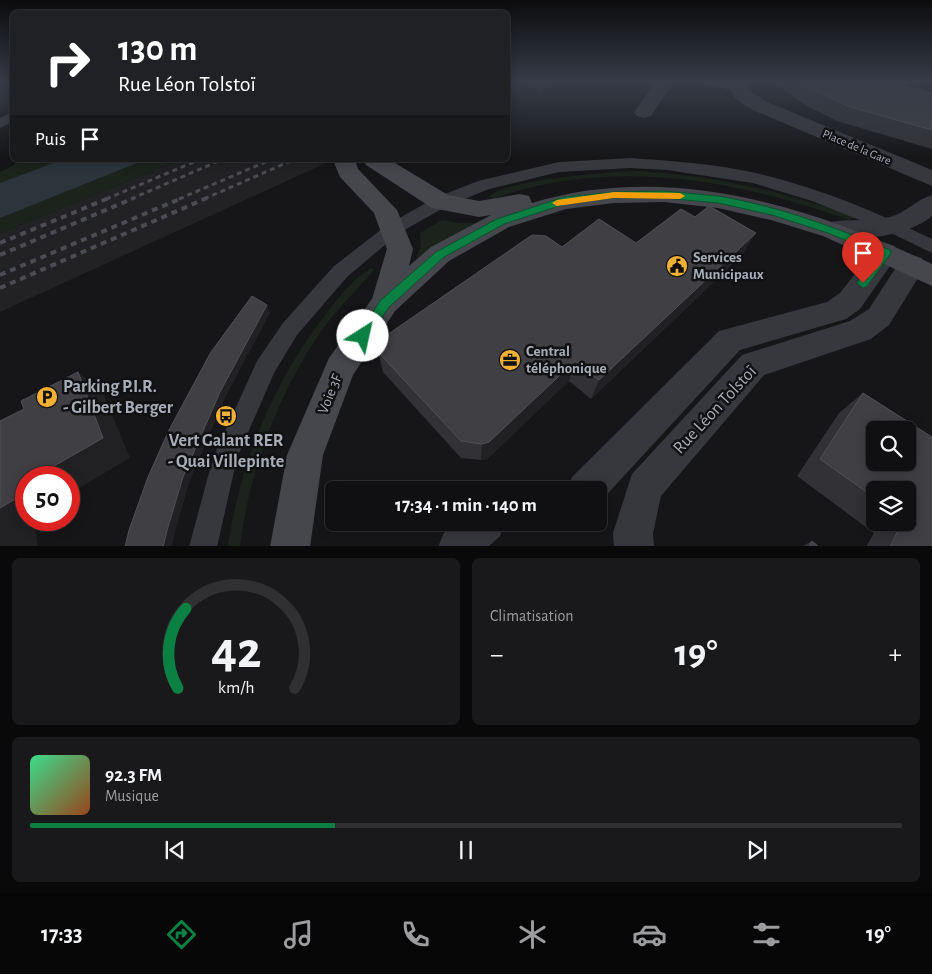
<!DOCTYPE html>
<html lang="fr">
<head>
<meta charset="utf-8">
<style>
	:root { --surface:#101012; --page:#19191b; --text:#f1f3f6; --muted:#9c9d9f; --line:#303032; --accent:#0b8043 }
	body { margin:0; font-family:"Alegreya Sans",sans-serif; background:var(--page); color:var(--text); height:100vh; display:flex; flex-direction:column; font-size:19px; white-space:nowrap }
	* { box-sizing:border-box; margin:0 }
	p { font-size:16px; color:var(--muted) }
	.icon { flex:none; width:28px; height:28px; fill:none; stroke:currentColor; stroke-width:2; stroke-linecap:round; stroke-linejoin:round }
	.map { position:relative; height:546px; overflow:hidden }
	.details { display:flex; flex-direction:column; gap:12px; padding:12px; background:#09090a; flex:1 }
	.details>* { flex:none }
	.guide { position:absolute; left:10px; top:10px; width:500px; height:152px; border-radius:8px; box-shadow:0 2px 12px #0003,0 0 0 1px var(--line); background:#202124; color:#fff; overflow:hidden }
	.buttons { position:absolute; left:866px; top:421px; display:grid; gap:10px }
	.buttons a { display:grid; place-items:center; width:50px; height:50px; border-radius:8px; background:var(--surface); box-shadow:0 2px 12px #0003,0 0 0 1px var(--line); font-size:25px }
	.speed { position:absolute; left:15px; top:466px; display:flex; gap:10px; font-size:25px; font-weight:700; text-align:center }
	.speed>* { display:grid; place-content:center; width:65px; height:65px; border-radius:50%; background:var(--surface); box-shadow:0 2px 12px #0003,0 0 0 1px var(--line); line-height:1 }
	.speed .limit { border:8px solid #d22; background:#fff; color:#111 }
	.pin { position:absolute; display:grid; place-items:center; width:42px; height:42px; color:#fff; margin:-51px -21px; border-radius:50% 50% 50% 0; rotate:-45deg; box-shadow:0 0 5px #0007 }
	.pin .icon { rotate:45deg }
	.me { position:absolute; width:55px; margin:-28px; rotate:35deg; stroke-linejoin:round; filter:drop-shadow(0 0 4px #0008) }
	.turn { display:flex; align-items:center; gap:18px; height:105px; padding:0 25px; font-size:22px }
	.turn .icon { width:65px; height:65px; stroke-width:2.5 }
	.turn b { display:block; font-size:35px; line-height:42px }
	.then { display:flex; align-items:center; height:48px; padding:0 25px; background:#0003; gap:10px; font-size:19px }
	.big { font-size:38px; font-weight:700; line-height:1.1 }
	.details .widget { flex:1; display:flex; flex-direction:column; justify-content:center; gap:8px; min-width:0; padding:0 18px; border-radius:8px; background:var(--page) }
	.details .dial { align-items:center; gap:0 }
	.dial svg { height:130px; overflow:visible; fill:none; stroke:var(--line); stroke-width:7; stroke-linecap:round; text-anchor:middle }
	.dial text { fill:var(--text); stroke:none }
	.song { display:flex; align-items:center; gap:15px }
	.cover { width:60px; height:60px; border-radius:8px; background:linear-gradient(135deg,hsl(150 70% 55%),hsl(20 70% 35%)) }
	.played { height:5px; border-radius:2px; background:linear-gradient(90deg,var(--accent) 35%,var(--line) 35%) }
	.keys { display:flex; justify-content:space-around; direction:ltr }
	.heat { display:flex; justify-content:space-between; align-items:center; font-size:28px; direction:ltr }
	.details .tiles { flex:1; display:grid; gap:12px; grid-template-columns:1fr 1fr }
	.widget:last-child { grid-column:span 2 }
	.trip { position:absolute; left:325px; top:481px; width:282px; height:50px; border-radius:8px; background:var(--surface); box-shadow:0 2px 12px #0003,0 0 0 1px var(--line); font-weight:700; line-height:50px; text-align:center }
	.tab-bar { display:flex; height:80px; justify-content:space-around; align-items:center; background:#060607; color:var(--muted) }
	.tab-bar .icon { width:35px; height:35px }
	.tab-bar .current { color:var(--accent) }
	.tab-bar b { font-size:22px; color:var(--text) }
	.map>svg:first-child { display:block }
	.built { fill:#222225 }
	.green { fill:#1c231d }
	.water { fill:#2c353c }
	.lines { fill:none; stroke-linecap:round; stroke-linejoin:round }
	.service { fill:#37383d; fill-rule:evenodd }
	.pedestrian { fill:#37383d; fill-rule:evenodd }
	.minor { fill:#37383d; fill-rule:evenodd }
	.secondary { fill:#45474d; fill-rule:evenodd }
	.rail-far1 { stroke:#4a4c52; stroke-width:3; stroke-dasharray:5 4; stroke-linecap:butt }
	.rail { stroke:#4a4c52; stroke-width:4; stroke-dasharray:6 5; stroke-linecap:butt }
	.wall { fill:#323236; fill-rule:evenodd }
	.shaded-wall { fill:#212124 }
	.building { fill:#3f3f44; stroke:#4f5156; fill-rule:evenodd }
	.route { fill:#0b8043; stroke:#07532c }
	.slow { fill:#f59e0b }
	.labels { text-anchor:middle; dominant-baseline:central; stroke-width:5; stroke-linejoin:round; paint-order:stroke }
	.far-street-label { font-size:12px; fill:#a8adb8; stroke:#111113 }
	.poi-label { font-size:15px; font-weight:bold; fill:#a8adb8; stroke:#111113; text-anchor:start }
	.street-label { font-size:15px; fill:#a8adb8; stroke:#111113 }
	.near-poi-label { font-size:18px; font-weight:bold; fill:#a8adb8; stroke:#111113; text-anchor:start }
	.near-street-label { font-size:18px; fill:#a8adb8; stroke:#111113 }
</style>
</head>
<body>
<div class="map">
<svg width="932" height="547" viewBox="0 0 932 547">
	<rect width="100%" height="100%" fill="#161618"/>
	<path class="built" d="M180 160H323L326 163 0 312V233Z"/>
	<path class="green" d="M0 81H12V110L0 113Z
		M19 160H180L0 233V172L11 167Z
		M637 171C715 176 776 190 850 215L854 218 849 220C735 179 612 157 495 198L489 197C505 179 611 172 637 171Z
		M442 220 459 223H476L416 259 421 245 420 233Z
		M371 268 374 270C355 292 333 313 317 337 276 399 249 473 240 546H228C240 463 274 380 326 314 339 297 353 279 371 268Z"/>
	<path class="water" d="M62 160H93L95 163 103 160 142 161 0 218V183Z"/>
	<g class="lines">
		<path class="service" d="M12 112V122L0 128V118Z
			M631 158C672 161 716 164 756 173 817 187 877 212 932 239V253L887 231 812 201 753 183 667 170 631 168 559 172 489 189 447 206 399 233 347 277 297 335 274 373 237 458 217 547H189L213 458 257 361 283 323 333 267 387 225 435 198 478 181 559 162Z"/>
		<path class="pedestrian" d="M656 81H674L651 116 644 118 637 116 634 112Z
			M707 81H735L737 84 735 88 728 90 709 85Z"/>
		<path class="minor" d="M729 81H747L749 90 767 102 932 170V186L753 110C741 103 729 97 729 81Z
			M932 195V216C909 236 851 244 823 236L819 230 823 224C845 217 868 223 890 217 906 213 917 199 932 195Z
			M886 243 895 246 899 253 860 309 846 319 740 350 599 503V490H566L572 477 719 331 827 302 840 293 877 246Z
			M912 255 922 258 926 265 889 325 871 339 764 375 661 496 653 533 654 547H614L613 533 632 474 742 355 850 321 869 309 902 258Z
			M456 522H505L500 536 488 547H438L444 533Z"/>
		<path class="secondary" d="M333 160H355L358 169 397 210 413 249 409 266 431 247 491 215 479 217 432 208 366 165 363 160H390L448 195 479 201 520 194 529 196 532 203C667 162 809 205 932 264V286L823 236 771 220 718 208 664 202 614 203 566 209 509 227 449 261 395 311 353 375 323 455 310 547H270L287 455 329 358 372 299 387 249 374 213 340 177Z"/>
		<path class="rail-far1" d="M106 199 199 160
			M131 199 221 160
			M179 199 270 160
			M204 199 293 160"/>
		<path class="rail" d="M0 243 109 198
			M0 255 134 198
			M0 275 182 198
			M0 288 207 198"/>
	</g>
	<path class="wall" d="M521 81H561L540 92Z
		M772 81H907L905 86 932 93V149L837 121 805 105Z
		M636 243 743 254 591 399 569 381 487 459 481 460 461 458 383 372 378 352 562 247Z
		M863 393 932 437V547H866L874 533 797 476 839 413ZM875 430H908V462H875ZM875 490H908V522H875Z
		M812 541 819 547H801Z"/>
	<path class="shaded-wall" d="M542 81H561L540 92Z
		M756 233 743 254 591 399 599 380Z
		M267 305 270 313 225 398 189 483 175 532 172 547H163L168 527 183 477 220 392Z
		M575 361 569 381 487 459 481 460 482 444Z
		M78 372 104 395 130 458 69 494V478H33Z
		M26 493V520H45L35 526 38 547H0V508Z"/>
	<path class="building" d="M800 81H907L905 86 932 93V130L847 106 814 90Z
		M709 206 756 233 599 380 575 361 489 442 482 444 461 441 378 352 384 337 532 235 546 236 562 247 599 219 636 243 681 209 695 217Z
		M252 296 267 305 220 392 183 477 168 527 163 547H125L129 530 148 477 169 430 211 352Z
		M78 372 103 438 33 478H26V493L0 508V421L24 409 21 401Z
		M863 393 932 437V547H890L902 522H908V490H875V498L820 459ZM875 430H908V462H875Z
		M812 541 819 547H809Z"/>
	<linearGradient id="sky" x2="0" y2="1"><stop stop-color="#0c0c0d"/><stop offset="0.52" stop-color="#363c48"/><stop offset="1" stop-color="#363c48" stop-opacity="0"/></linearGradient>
	<rect width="932" height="157" fill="url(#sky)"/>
	<path class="route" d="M664 191C682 193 700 194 718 196 778 206 834 227 890 250L891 253 867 286 863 288 857 283 879 254 828 233 772 215 718 203 664 198H614L565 204 504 224 444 257 389 307 367 340 363 341 358 340 356 336 381 300 436 252 497 219 564 197 614 192Z"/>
	<path class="slow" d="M614 192 680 193 685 196 680 199 614 198 557 206 552 203 557 200Z"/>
	<defs>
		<g id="civic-disc" transform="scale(1.125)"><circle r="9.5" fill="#f2b134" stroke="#111113"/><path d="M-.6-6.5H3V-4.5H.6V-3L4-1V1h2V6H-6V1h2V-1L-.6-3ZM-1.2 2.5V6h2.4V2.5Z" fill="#111"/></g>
		<g id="office-disc" transform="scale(1.125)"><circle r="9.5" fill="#f2b134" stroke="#111113"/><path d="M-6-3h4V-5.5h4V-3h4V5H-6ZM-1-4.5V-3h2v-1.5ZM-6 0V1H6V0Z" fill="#111"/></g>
		<g id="parking-disc" transform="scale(1.125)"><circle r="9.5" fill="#f2b134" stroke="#111113"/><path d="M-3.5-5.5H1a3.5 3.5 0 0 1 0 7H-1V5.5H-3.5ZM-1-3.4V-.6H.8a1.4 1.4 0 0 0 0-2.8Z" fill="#111"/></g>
		<g id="bus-disc" transform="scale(1.125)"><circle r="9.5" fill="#f2b134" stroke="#111113"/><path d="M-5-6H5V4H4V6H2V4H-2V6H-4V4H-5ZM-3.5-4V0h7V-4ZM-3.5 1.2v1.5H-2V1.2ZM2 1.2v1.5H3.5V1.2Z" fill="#111"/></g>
	</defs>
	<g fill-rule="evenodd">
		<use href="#civic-disc" x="677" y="266"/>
		<use href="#office-disc" x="510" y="360"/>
		<use href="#parking-disc" x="47" y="397"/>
		<use href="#bus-disc" x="226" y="416"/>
	</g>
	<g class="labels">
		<g class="far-street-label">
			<text transform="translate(857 147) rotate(23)">Place de la Gare</text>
		</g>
		<g class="poi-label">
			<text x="693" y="257">Services<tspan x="693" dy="17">Municipaux</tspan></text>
			<text x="526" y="351">Central<tspan x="526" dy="17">téléphonique</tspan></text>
		</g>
		<g class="street-label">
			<text transform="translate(330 394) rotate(-68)">Voie 3F</text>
		</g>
		<g class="near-poi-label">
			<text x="63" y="387">Parking P.I.R.<tspan x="63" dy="21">- Gilbert Berger</tspan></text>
			<text x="226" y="441" text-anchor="middle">Vert Galant RER<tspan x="226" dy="21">- Quai Villepinte</tspan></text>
		</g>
		<g class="near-street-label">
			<text transform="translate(715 410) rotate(-47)">Rue Léon Tolstoï</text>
		</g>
	</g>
</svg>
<div class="buttons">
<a><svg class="icon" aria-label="search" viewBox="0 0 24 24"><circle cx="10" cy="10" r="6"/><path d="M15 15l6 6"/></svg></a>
<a><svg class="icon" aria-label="layers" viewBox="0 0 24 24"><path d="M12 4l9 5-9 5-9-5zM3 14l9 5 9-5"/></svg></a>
</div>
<div class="speed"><div class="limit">50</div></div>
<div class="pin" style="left:863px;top:283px;background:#d93025"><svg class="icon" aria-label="arrive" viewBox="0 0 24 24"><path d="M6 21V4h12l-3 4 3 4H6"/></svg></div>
<svg class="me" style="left:363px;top:336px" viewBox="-20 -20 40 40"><circle r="19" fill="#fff"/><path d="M0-13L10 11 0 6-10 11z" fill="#0b8043"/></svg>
<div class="trip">17:34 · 1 min · 140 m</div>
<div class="guide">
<div class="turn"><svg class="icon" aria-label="right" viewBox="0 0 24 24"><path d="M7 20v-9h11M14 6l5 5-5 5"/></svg><div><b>130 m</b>Rue Léon Tolstoï</div></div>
<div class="then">Puis<svg class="icon" aria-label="arrive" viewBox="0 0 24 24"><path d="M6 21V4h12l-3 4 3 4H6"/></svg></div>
</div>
</div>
<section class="details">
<div class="tiles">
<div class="widget dial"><svg viewBox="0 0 100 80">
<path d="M14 69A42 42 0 1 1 86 69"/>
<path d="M14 69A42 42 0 0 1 19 20" stroke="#0b8043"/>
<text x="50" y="56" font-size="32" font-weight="700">42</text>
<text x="50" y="72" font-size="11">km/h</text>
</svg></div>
<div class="widget"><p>Climatisation</p>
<div class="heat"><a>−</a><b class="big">19°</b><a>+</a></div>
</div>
<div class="widget">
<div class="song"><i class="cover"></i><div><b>92.3 FM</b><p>Musique</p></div></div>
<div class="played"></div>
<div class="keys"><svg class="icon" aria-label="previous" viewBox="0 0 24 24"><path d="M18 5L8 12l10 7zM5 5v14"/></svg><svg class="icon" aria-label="pause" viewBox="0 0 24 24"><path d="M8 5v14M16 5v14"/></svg><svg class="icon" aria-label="next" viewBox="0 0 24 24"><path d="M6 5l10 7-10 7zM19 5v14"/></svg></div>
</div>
</div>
</section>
<nav class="tab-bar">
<b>17:33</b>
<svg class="icon current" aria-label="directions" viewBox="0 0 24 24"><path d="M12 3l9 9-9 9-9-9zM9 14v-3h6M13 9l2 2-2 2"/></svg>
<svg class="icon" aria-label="music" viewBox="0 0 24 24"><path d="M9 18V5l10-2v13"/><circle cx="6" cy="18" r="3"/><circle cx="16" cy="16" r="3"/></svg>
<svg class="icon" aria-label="phone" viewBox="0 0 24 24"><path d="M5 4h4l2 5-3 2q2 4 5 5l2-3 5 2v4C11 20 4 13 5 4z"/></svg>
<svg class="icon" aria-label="climate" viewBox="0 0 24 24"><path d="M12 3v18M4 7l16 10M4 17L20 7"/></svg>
<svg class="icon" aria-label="car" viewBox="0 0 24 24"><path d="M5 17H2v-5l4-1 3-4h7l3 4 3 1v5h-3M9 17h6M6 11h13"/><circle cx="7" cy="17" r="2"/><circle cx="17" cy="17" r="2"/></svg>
<svg class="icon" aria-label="filters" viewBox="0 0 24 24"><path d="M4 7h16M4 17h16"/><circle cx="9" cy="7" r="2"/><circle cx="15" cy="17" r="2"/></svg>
<b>19°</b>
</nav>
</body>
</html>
